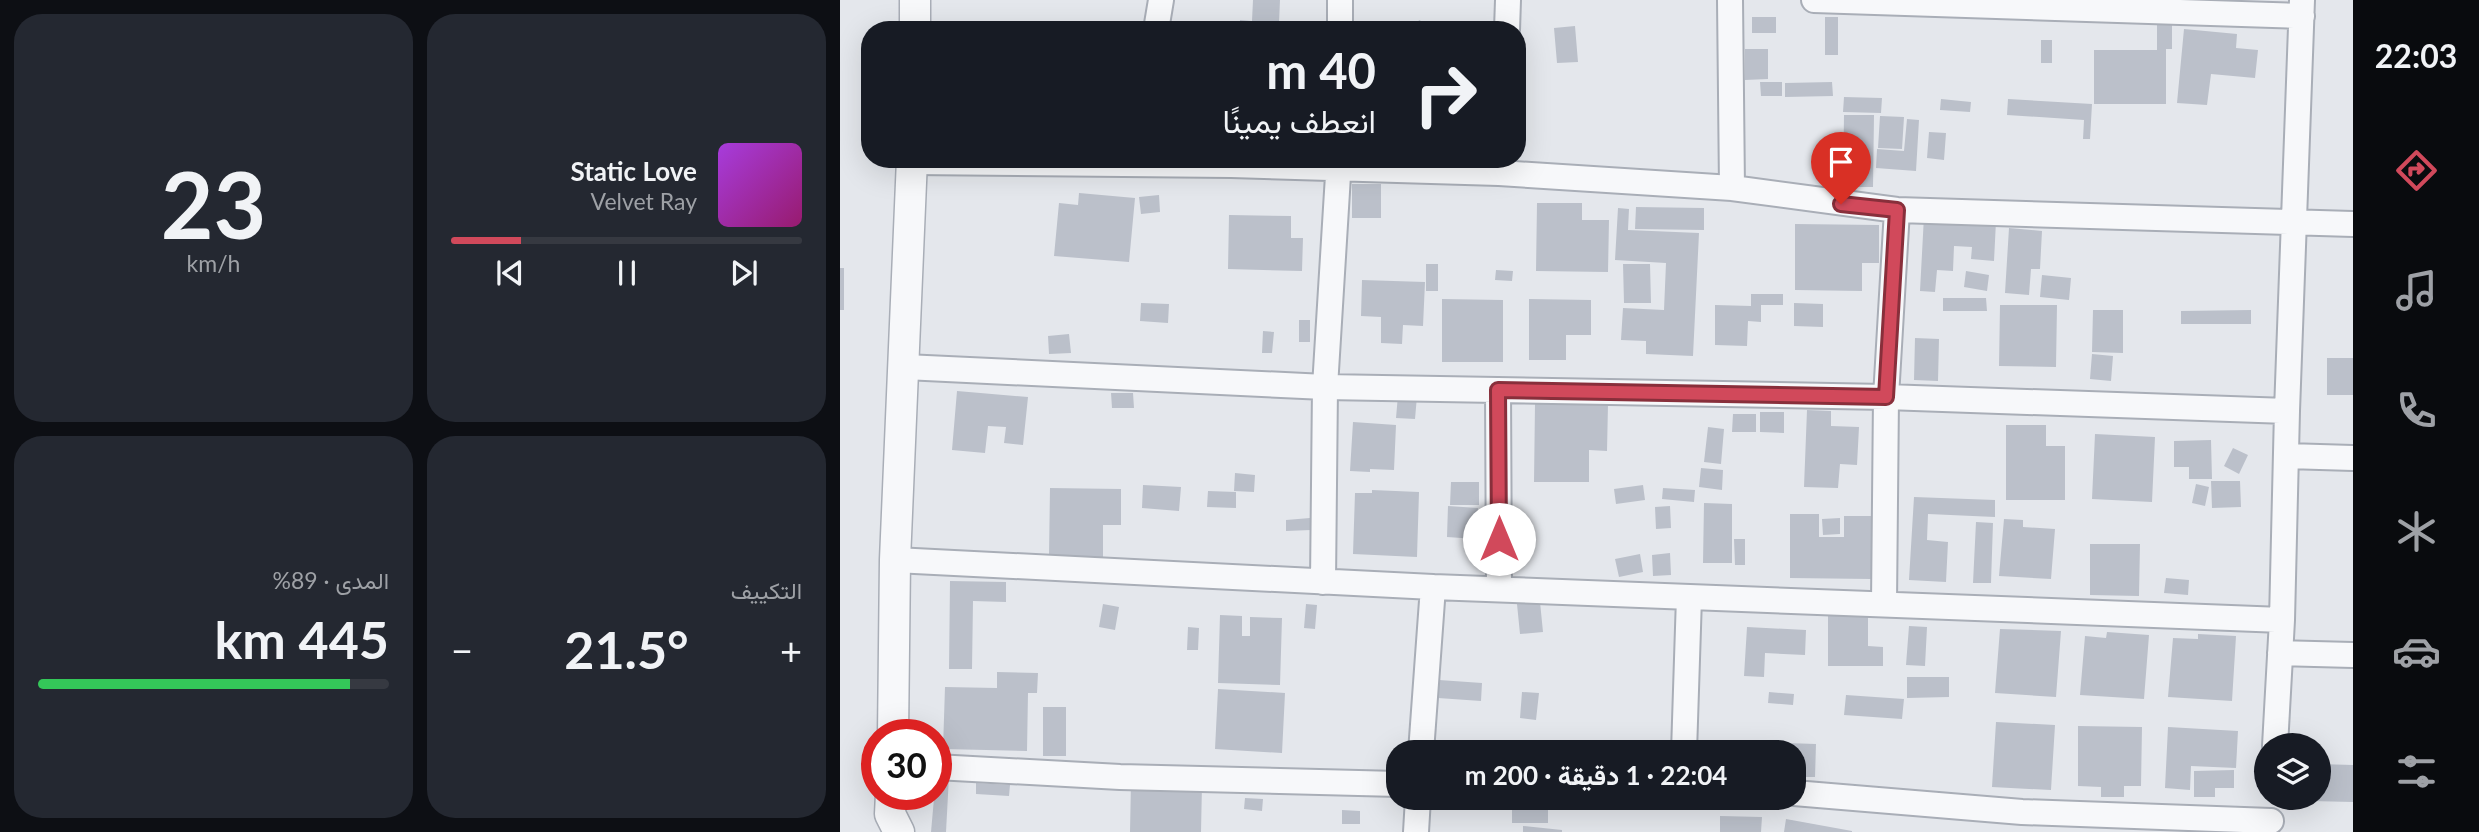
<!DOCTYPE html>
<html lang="ar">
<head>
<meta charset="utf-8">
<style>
	:root { --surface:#171b24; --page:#242831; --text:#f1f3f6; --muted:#9ea1a6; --line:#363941; --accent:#d1495b }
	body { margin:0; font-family:Lato,Vazirmatn,sans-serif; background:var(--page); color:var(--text); direction:rtl; height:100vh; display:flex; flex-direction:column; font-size:26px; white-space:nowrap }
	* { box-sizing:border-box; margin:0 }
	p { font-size:23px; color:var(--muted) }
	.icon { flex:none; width:38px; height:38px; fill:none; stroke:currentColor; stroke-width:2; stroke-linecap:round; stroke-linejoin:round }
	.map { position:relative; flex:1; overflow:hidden; direction:ltr }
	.drawer { display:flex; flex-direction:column; gap:14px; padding:14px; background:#0d0f14; width:840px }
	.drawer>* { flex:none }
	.banner { position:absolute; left:21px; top:21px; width:665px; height:147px; border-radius:28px; box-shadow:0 7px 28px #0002; direction:rtl; background:#171b24; color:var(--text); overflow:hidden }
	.controls { position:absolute; left:1414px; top:733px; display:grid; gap:14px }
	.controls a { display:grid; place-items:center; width:77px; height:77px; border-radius:50%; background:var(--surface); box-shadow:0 7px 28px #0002; font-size:35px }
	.speed { position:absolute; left:21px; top:719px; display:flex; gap:14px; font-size:35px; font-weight:700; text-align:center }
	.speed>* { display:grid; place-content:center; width:91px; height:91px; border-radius:50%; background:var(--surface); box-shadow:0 7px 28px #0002; line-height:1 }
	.speed .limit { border:10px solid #d22; background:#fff; color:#111 }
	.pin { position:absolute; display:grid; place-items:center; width:60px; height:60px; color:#fff; margin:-72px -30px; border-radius:50% 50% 50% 0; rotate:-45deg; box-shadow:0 0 7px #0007 }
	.pin .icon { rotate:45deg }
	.me { position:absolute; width:77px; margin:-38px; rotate:0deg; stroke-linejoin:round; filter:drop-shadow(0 0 5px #0008) }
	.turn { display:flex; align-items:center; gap:24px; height:147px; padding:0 35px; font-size:32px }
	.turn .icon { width:91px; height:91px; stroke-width:2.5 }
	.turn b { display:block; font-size:49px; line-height:60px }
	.big { font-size:52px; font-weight:700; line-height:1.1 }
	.drawer .tile { flex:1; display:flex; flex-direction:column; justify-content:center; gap:10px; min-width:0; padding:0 24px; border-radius:28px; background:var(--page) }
	.drawer .dial { align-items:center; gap:0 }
	.dial b { font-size:91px; line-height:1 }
	.song { display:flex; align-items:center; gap:21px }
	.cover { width:84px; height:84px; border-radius:10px; background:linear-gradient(135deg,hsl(280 70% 55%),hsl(320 70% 35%)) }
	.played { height:7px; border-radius:4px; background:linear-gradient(90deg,var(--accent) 20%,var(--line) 20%) }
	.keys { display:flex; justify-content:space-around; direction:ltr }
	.heat { display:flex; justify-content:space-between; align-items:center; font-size:38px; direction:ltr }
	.charge { height:10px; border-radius:5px; background:linear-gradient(90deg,#34c759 89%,var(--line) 0) }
	.drawer .tiles { flex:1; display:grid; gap:14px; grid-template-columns:repeat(2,1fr) }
	.trip { position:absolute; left:546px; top:740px; width:420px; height:70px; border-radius:28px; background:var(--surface); box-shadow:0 7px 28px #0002; font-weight:700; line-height:70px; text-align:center; direction:rtl }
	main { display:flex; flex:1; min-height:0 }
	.tab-bar { display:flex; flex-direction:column; width:126px; justify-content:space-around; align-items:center; background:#090b0e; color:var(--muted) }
	.tab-bar .icon { width:49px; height:49px }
	.tab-bar .on { color:var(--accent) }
	.tab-bar b { font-size:32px; color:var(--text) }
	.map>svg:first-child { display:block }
	.building { fill:#bbc0ca }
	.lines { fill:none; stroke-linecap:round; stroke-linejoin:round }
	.minor-casing { stroke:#a9aeb7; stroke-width:28 }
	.tertiary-casing { stroke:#a9aeb7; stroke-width:33 }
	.minor { stroke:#f7f8fa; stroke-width:24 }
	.tertiary { stroke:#f7f8fa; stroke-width:30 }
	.route-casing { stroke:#882f3b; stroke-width:18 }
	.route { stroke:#d1495b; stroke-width:12 }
</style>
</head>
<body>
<main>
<nav class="tab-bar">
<b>22:03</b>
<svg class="icon on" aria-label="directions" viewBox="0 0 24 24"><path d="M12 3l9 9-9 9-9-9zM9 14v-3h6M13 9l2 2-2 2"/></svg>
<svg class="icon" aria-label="music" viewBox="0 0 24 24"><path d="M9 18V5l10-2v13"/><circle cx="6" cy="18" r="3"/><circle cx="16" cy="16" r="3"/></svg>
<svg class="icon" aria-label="phone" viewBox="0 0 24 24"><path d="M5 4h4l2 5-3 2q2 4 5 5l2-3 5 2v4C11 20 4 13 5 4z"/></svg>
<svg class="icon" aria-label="climate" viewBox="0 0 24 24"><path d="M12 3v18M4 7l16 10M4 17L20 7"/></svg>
<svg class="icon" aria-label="car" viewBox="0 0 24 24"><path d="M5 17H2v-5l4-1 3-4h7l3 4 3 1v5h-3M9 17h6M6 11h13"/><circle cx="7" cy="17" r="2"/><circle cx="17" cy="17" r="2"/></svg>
<svg class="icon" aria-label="filters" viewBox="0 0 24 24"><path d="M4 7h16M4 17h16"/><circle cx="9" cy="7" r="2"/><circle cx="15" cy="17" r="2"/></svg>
</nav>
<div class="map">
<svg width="1513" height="832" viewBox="0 0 1513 832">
	<rect width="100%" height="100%" fill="#e4e7ec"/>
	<path class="building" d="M413 0H440L439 23 418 22V30H399L400 20 412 21Z
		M912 17H936V33H912Z
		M985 17H998V55H985Z
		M579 20 596 28 595 30H575Z
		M1317 24H1332V49H1326V104H1254V50H1317Z
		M735 26 738 62 717 63 714 28Z
		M1344 29 1397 34 1396 48 1418 50 1415 78 1371 74 1367 105 1337 103Z
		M1201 40H1212V63H1201Z
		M905 49H928V79L905 80Z
		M920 82H942V96H921Z
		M992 82 993 96 945 97V83Z
		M1004 97 1042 98 1041 113 1003 112Z
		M1101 99 1131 102 1130 112 1100 110Z
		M1168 99 1252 104 1250 139H1243L1244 120 1167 115Z
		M1004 115H1034L1033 187H1003Z
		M1040 116 1064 117 1062 149 1038 148Z
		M1067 119 1079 120 1076 171 1036 168 1037 149 1064 151Z
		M1089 132 1106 133 1104 160 1087 158Z
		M512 184H541V218H512Z
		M239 193 295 198 289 262 214 256 219 203 238 205Z
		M319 195 320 212 301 214 299 197Z
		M697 203H742V220H769L768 272 696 271Z
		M796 207 864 208V230L795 229Z
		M778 208 789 209 788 230 859 233 853 356 806 354V341L781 340 783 308 824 310 826 263 775 260Z
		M389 215 451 216V238H463L462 271 388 269Z
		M1084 216 1156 221 1154 261 1131 259 1132 247 1114 246 1113 271 1097 270 1095 292 1080 291Z
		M955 224 1039 225V263H1022V291L955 290Z
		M1169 228 1202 231 1200 269H1191L1189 295 1165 293Z
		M586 264H598V291H586Z
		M783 264H810L811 303H784Z
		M0 268H4V310H0Z
		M656 270 673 271 672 281 655 280Z
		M1126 271 1149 275 1147 291 1124 287Z
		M1202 275 1231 278 1229 300 1200 297Z
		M522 280 585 282 583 326 563 325 562 344 541 343V317L521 316Z
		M911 294H943V305H921V322L908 321 907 346 875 345V305L911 306Z
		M1103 298H1146L1147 311H1103Z
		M602 299 663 300V362H602Z
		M689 299 751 300V335H726V360H689Z
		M301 303 329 304 328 323 300 321Z
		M954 303 983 304V327L954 326Z
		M1160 305H1217L1216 367 1159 366Z
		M1253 310H1283V353L1252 352Z
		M1411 310V324H1341V311Z
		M459 320H470V342H459Z
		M423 331 434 332 432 353H422Z
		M229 334 231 353 209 354 208 336Z
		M1075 338 1099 339 1098 381 1074 380Z
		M1252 354 1273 356 1271 381 1250 379Z
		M1487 358H1513V395H1487Z
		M117 391 188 397 183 445 164 443 166 427 148 426 145 453 112 450Z
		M271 393H293L294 408H272Z
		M558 395 577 396 575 419 556 418Z
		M695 404H768L767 451 749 450V482H694Z
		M967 410 991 411V426L1019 427 1017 465 1000 464 998 488 964 487Z
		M920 412H944V433L920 432Z
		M893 414H916V432H892Z
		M513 422 556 425 554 470 530 469V472L510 471Z
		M1166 425H1206V446H1225V500H1166Z
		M868 427 884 429 881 464 864 462Z
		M1255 434 1315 437 1312 502 1252 499Z
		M1371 440 1372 479H1349V467H1334V441Z
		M1393 448 1408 455 1399 474 1384 466Z
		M861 468 883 470 882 490 859 487Z
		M395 473 415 475 414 492 394 491Z
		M1371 481H1400L1401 507 1372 508Z
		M611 482H639V505H610Z
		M1356 484 1369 487 1365 506 1352 503Z
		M303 485 341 487 339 511 302 508Z
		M803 485 805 500 776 504 774 489Z
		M210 488 281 489V525H263V558L209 557Z
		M823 488 855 490 854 502 822 499Z
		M532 490 579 492 577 557 513 554 515 493H532Z
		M368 491 396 492V508L367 507Z
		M1074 497 1155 500V517L1088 514 1087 540 1108 542 1106 582 1069 580Z
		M864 503 892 504V563H863Z
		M608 506 638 508 636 539 607 537Z
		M830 506 831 528 816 529 815 507Z
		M950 514H979V537H1004V516H1031V579L950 578Z
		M470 518 471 530 446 531V520Z
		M1000 518V534L983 535 982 519Z
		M1164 519 1183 520V527L1215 529 1211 579 1159 576Z
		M1136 522 1153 523 1151 583H1133Z
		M894 539H905V565H895Z
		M1250 544H1300L1299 596 1250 595Z
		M830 553 831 575 813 576 812 555Z
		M800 554 803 572 779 577 775 559Z
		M1326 578 1349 580 1348 595 1324 593Z
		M110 581 166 582V602L133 601 132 669H109Z
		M700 602 703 632 680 634 677 604Z
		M263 604 279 607 275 630 259 627Z
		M466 604 477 605 475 629 464 628Z
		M380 615 402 616V636H410V617L442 618 440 685 378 683Z
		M988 616H1028V646L1043 647V666H988Z
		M1069 626 1087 627 1085 666 1066 665Z
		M348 627 359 628 358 650H347Z
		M907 627 966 630 965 655 925 653 924 677 904 676Z
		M1160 629 1221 631 1216 697 1155 693Z
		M1267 632 1309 635 1304 699 1240 695 1245 636 1266 638Z
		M1358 634 1396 636 1392 701 1328 697 1333 638 1358 639Z
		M157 672 198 673 197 693H188L187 751 103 749 105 687 157 688Z
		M1067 677H1109V697L1067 698Z
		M599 680 642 683 641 701 598 698Z
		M378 689 445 693 442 753 375 749Z
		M682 692 699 693 696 720 680 718Z
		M929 692 954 694 953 705 928 703Z
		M1006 695 1064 699 1062 719 1004 715Z
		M203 707H226V756H203Z
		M1156 722 1215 725 1211 790 1152 787Z
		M1238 726 1302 727 1301 786H1284V797H1261V787L1238 786Z
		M1328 727 1398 731 1396 768 1351 766 1350 790 1325 788Z
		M946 743 976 744 975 777H954V752H946Z
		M890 745H943V752H890Z
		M1479 764 1513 765V802L1470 801V798H1479Z
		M1394 770V788H1375V797H1354V771Z
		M96 776H109L106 832H91Z
		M291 782 362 784 361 832H290Z
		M136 783 170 785 169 796 136 794Z
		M405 798 423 799 422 811 404 809Z
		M672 805 708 806V823H672Z
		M502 810 520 811V824H502Z
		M880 816 922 817 921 832H880Z
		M946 819 1012 831V832H944Z
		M683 826 722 830V832H683Z"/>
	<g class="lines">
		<g class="minor-casing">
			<path id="minor" d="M890 0 892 188
				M974 0 1462 16
				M316 30 321 0
				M500 30V0
				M667 30 668 0
				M72 162 391 165 659 173 892 188 1057 210 1513 224
				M65 367 485 387 1046 397 1447 411
				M658 390 659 588
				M1447 456 1513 458
				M55 560 593 587 1442 620
				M483 582 485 387 499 159
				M1044 604 1046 397 1057 210
				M1440 653 1513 655
				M1435 746 1442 620 1447 411 1462 0
				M581 752 593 587
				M844 752 849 597
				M96 767 280 777 558 784
				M954 793 1182 812 1431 821
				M576 832 578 798"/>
		</g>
		<g class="tertiary-casing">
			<path id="tertiary" d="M75 30V0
				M53 735 55 560 72 159
				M51 794 50 814 59 832"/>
		</g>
		<use href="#minor" class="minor"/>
		<use href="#tertiary" class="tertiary"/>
	</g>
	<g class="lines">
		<g class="route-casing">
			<path id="route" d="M659 539 658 390 1046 397 1057 210 1001 204"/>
		</g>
		<use href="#route" class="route"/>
	</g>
</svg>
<div class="controls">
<a><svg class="icon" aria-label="layers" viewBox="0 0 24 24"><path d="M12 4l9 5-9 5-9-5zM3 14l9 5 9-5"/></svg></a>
</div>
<div class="speed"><div class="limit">30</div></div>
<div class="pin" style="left:1001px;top:204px;background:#d93025"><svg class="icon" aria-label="arrive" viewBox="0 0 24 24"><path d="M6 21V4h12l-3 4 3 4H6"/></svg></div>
<svg class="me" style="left:659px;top:539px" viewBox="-20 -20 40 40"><circle r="19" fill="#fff"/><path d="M0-13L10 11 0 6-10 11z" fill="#d1495b"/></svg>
<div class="trip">22:04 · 1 دقيقة · 200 m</div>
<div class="banner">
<div class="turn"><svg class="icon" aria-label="right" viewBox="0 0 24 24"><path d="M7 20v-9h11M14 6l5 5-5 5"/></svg><div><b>40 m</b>انعطف يمينًا</div></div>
</div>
</div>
<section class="drawer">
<div class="tiles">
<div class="tile">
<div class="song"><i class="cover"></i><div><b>Static Love</b><p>Velvet Ray</p></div></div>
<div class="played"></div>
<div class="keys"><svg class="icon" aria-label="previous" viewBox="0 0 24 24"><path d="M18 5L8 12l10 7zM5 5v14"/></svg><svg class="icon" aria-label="pause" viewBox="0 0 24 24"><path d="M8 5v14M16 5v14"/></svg><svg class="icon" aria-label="next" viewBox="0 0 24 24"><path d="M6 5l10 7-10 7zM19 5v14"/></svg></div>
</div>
<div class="tile dial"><b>23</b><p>km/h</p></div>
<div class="tile"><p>التكييف</p>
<div class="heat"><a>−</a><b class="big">21.5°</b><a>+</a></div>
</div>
<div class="tile"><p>المدى · 89%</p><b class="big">445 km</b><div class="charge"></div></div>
</div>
</section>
</main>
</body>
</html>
